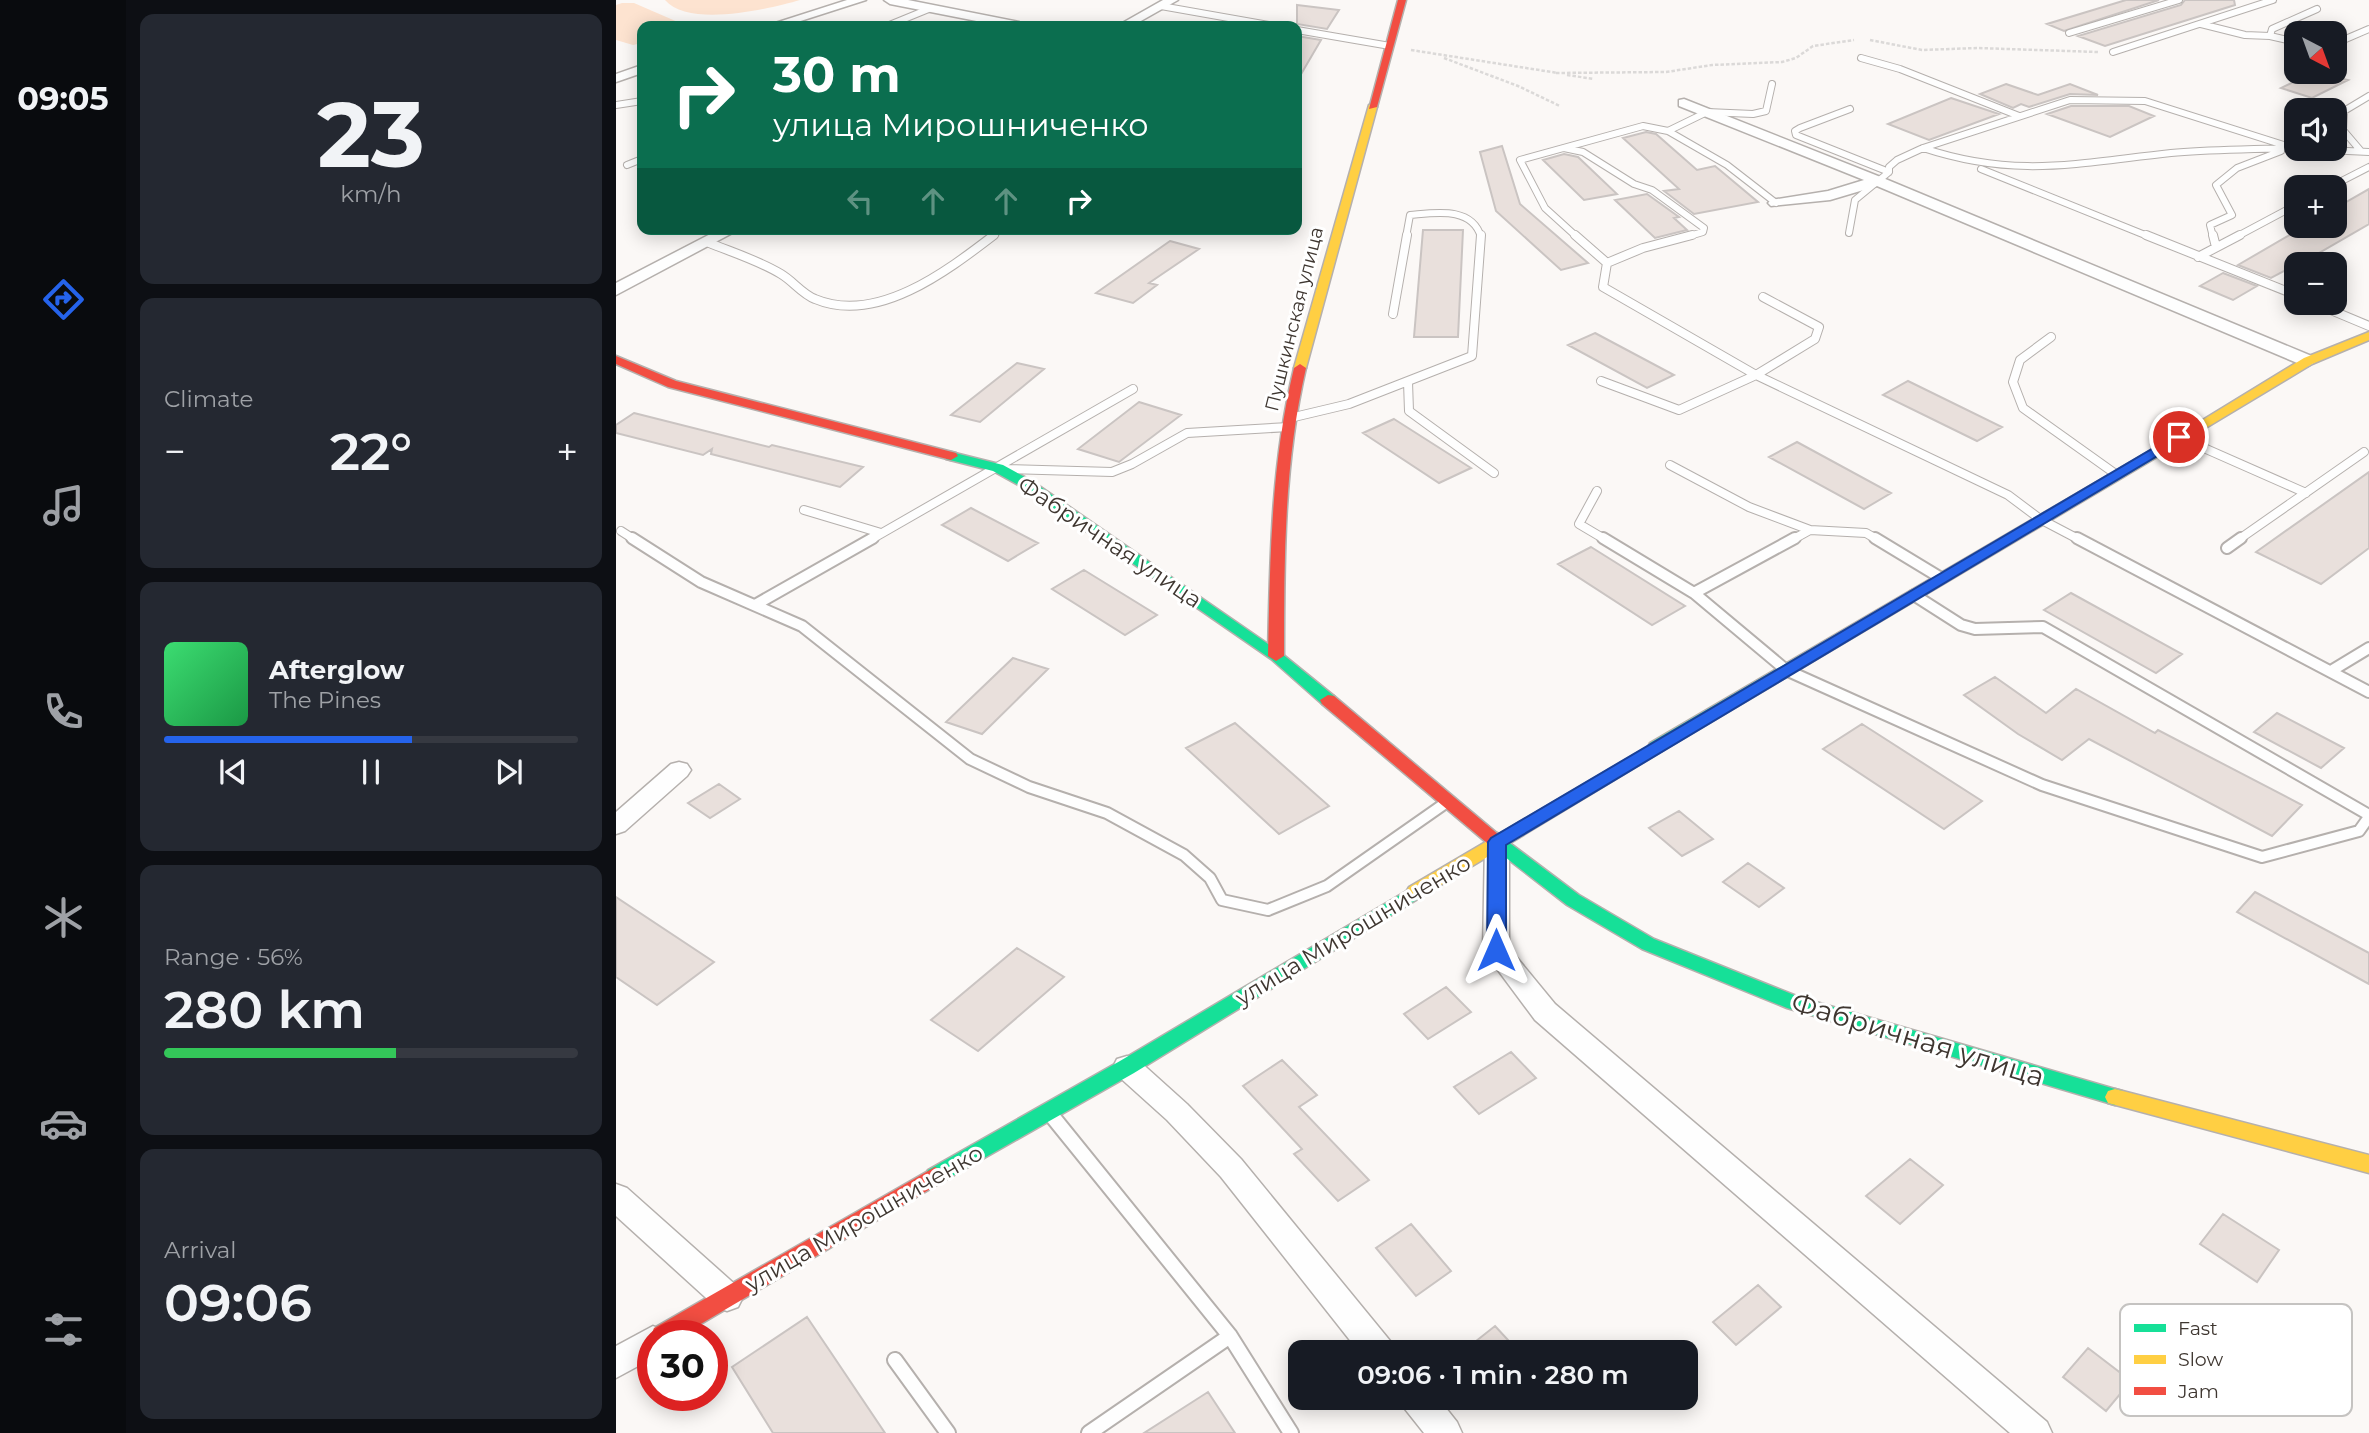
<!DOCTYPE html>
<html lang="en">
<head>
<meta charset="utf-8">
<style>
	:root { --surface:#171b24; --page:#242831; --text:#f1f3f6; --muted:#9ea1a6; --line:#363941; --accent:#2563eb }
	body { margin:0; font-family:Montserrat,sans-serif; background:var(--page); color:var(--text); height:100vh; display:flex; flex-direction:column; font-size:26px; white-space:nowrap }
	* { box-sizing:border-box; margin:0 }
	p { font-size:23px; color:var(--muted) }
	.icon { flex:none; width:38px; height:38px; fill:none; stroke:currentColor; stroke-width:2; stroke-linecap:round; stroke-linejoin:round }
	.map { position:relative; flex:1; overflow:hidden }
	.details { display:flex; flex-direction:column; gap:14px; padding:14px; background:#0d0f14; width:490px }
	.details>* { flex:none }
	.guide { position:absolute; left:21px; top:21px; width:665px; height:214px; border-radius:14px; box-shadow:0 4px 18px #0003; background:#0b6e4f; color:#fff; overflow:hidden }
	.needle { width:46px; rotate:139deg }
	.buttons { position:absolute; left:1668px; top:21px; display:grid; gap:14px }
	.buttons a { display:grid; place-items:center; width:63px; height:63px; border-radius:14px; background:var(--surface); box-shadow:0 4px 18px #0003; font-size:35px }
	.speed { position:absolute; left:21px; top:1320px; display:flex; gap:14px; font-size:35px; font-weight:700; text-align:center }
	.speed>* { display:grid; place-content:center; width:91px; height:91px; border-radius:50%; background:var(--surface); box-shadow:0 4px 18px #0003; line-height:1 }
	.speed .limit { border:10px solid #d22; background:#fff; color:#111 }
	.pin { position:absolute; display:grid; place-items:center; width:60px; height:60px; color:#fff; margin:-30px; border:4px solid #fff; border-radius:50%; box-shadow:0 2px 7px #0007 }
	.me { position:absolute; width:77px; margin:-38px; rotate:0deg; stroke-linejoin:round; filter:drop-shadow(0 0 5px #0008) }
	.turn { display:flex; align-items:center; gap:24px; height:147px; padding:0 21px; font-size:32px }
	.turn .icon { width:91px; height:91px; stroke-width:2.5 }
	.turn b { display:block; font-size:49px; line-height:60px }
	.lanes { display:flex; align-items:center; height:66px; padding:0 21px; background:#0003; justify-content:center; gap:35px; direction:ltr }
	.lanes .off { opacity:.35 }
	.big { font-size:52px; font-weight:600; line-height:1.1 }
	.details .card { flex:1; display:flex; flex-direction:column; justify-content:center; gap:10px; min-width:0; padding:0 24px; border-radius:14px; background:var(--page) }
	.details .dial { align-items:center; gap:0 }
	.dial b { font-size:91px; line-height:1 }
	.song { display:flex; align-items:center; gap:21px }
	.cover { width:84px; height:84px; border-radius:10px; background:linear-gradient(135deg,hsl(140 70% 55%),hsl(140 70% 35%)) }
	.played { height:7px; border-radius:4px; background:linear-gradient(90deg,var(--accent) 60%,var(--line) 60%) }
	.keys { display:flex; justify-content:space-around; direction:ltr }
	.heat { display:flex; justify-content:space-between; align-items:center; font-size:38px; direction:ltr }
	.charge { height:10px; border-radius:5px; background:linear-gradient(90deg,#34c759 56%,var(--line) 0) }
	.trip { position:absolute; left:672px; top:1340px; width:410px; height:70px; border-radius:14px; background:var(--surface); box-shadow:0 4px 18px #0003; font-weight:600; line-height:70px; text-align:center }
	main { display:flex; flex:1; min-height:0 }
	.menu { display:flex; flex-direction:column; width:126px; justify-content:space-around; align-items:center; background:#090b0e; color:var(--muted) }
	.menu .icon { width:49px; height:49px }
	.menu .active { color:var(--accent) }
	.menu b { font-size:32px; color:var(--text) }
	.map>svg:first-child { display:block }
	.green { fill:#fde3d0 }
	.building { fill:#e9e0dc; stroke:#cac4c2; stroke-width:2 }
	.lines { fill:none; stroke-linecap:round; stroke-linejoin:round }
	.lane-far3-casing { stroke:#b5b0ad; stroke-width:8 }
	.lane-far2-casing { stroke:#b5b0ad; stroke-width:10 }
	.lane-far1-casing { stroke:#b5b0ad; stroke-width:14 }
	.lane-casing { stroke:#b5b0ad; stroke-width:18 }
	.street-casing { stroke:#b5b0ad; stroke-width:3 }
	.fast-casing { stroke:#b5b0ad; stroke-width:3 }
	.slow-casing { stroke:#b5b0ad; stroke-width:3 }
	.jam-casing { stroke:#b5b0ad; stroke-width:3 }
	.path { stroke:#dbd9d8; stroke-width:2.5; stroke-dasharray:3.5 2; stroke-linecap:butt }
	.lane-far3 { stroke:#fefefe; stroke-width:6 }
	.lane-far2 { stroke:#fefefe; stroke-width:8 }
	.lane-far1 { stroke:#fefefe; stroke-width:10 }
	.lane { stroke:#fefefe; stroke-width:14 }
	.street { fill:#fefefe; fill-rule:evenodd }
	.fast { fill:#16e098; fill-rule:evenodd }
	.slow { fill:#ffcf43; fill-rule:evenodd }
	.jam { fill:#f24e42; fill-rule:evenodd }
	.route { fill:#2563eb; stroke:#184099; stroke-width:2 }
	.labels { text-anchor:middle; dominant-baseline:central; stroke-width:6; stroke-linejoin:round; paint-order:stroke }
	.far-street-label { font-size:19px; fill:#3f3731; stroke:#fff }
	.street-label { font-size:23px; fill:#3f3731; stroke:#fff }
	.near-street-label { font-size:28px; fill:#3f3731; stroke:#fff }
	.key { fill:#fff; stroke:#c5c3c1; stroke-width:2 }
	.key-label { font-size:19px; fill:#3f3731 }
</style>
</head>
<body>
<main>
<nav class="menu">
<b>09:05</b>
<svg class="icon active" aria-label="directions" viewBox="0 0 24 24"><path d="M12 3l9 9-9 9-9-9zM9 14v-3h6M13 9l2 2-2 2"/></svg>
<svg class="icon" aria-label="music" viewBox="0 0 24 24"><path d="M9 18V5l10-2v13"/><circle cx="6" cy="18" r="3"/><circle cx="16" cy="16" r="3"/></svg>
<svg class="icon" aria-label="phone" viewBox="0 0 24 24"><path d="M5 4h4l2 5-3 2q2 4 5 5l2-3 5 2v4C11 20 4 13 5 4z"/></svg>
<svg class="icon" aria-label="climate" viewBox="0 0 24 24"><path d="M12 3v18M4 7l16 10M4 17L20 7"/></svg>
<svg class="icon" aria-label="car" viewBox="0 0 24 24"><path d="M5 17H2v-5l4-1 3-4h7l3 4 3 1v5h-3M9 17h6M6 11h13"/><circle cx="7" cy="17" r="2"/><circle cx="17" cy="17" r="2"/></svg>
<svg class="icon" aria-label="filters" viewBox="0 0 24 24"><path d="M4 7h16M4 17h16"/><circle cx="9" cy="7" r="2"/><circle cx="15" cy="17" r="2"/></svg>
</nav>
<section class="details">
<div class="card dial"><b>23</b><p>km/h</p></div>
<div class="card"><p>Climate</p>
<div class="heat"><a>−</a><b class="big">22°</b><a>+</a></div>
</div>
<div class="card">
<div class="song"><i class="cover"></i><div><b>Afterglow</b><p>The Pines</p></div></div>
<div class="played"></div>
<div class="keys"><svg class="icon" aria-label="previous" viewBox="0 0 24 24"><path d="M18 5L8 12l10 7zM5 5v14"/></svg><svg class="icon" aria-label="pause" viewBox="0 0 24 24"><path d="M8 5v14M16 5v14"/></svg><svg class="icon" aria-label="next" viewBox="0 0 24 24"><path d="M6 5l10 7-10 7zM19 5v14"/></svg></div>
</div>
<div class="card"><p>Range · 56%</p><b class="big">280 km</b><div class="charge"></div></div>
<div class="card"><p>Arrival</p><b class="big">09:06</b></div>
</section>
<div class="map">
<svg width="1753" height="1433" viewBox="0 0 1753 1433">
	<rect width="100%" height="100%" fill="#fbf8f6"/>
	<path class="green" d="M49 0H184C153 9 73 28 49 0Z
		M6 3H18L71 26H26V43L17 45 0 40V5Z"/>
	<path class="building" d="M1510 0H1543L1448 31 1431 24Z
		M1569 0H1618L1619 5 1489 46 1462 36 1565 5Z
		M681 5 723 10 711 29 681 24Z
		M681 36 705 40 681 81Z
		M1698 72 1732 80 1696 98 1665 88Z
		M1390 84 1422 95 1454 84 1482 95 1454 94 1413 107 1405 104 1397 108 1364 94Z
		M1335 98 1383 114 1313 140 1272 124Z
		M1455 106H1513L1538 116 1494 137 1431 114Z
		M1030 132 1040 134 1081 170 1099 166 1142 202 1078 214 1048 191 1063 189 1007 138Z
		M886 146 904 204 972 263 945 270 880 211 864 152Z
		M948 154 962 157 1001 194 968 200 927 160Z
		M1753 189V224L1684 264 1679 265 1655 278 1622 265 1689 226H1718V209Z
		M1031 194 1063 217 1058 218 1071 230 1039 238 999 200Z
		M807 230H847L842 337H798Z
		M554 241 583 249 533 283 541 285 517 303 480 293Z
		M1607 273 1641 286 1617 300 1584 286Z
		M979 333 1058 375 1031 388 952 345Z
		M401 363 428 369 364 422 335 415Z
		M1292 381 1386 427 1361 441 1267 395Z
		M523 402 565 415 503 462 462 449Z
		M18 413 153 447 156 445 247 467 224 487 95 454 96 449 87 455 0 433V425Z
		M778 419 855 468 823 483 747 433Z
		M1181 442 1275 493 1248 509 1153 457Z
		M1753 472V548L1705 584 1640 552Z
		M355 508 422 543 392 561 326 525Z
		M975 547 1069 606 1036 625 942 564Z
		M468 570 541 615 509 635 436 589Z
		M1455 593 1566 654 1540 673 1428 610Z
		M397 658 432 669 366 734 330 722Z
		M1379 677 1430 713 1460 689 1539 733 1542 730 1686 805 1656 836 1473 739 1446 760 1402 734 1348 695Z
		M1661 713 1728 748 1705 768 1638 732Z
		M619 723 713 806 663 834 570 748Z
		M1246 724 1366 801 1328 829 1207 749Z
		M103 784 124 799 94 818 72 803Z
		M1063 811 1097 839 1066 856 1033 828Z
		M1132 863 1168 888 1143 907 1107 882Z
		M1639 892 1753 953V984L1621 912Z
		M0 897 98 962 41 1005 0 977Z
		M401 948 448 977 362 1051 315 1020Z
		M830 987 855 1012 812 1039 788 1014Z
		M895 1052 920 1078 863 1114 838 1087Z
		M666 1060 701 1095 683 1107 753 1180 722 1201 678 1154 686 1149 627 1086Z
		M1294 1159 1327 1185 1284 1224 1250 1196Z
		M1607 1214 1663 1250 1641 1282 1584 1244Z
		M795 1224 835 1271 800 1296 760 1248Z
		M1142 1285 1165 1307 1120 1345 1097 1322Z
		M191 1317 269 1433H157L116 1367Z
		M879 1326 904 1353H845Z
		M1472 1348 1515 1381 1490 1411 1447 1377Z
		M592 1392 619 1433H528Z"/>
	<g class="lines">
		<g class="lane-far3-casing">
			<path id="lane-far3" d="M545 6 658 26
				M1585 24 1629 35 1654 36
				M271 26 315 8
				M681 30 774 46
				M1453 33 1563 0
				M1680 42 1654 36 1656 29 1701 9
				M1718 44 1753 29
				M1497 52 1657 0
				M1245 58 1284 69 1403 116
				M0 105 26 101
				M1234 109 1184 128 1179 131 1180 135 1273 172
				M1052 131 1091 112 1137 114 1150 111 1156 84
				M948 148 967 152 1018 184 1036 190 1088 228 1087 232 1070 237
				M1307 148C1401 179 1461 163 1555 153 1592 149 1630 150 1667 148
				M1689 149 1753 152
				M1744 150 1727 130 1728 111 1753 96
				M11 165 26 159
				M1365 169 1534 237
				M1714 187 1753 167
				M1233 233 1239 200 1273 172V167L1281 160 1307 148 1454 100 1529 101 1674 147
				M375 237 385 229
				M790 237 794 215C819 213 856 206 865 237
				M961 237 929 208 904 160 1027 126 1052 131 1111 165 1160 203
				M1597 237 1594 225 1616 215 1600 185 1621 168 1665 151
				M1620 237 1680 205"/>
		</g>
		<g class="lane-far2-casing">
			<path id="lane-far2" d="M959 235 991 263
				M1076 235 1027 248 991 263 987 287 1140 375 1392 495 1424 519 1464 540
				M1530 235 1680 295
				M1597 235 1600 247
				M91 242C115 252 142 260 165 274 177 281 186 294 199 299 261 325 331 271 378 235
				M1582 257 1624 235
				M1698 303 1753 326
				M777 314 791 235
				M1435 337 1404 360 1397 382 1407 408 1501 475
				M985 381 1063 410 1140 375 1199 339 1203 327 1147 297
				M792 382 793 411 878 473
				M674 418 733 404 856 356 865 235
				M1563 437 1690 493
				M1054 465 1133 507 1194 530
				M392 469 496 472 516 464 571 433 673 427
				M981 491 963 524 990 540
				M188 510 265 533
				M5 531 19 540
				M254 540 517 389
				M1176 540 1194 530 1250 533 1262 540
				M1622 540 1748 452"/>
		</g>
		<g class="lane-far1-casing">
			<path id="lane-far1" d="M16 538 85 582 186 626 354 759 413 787 491 813 568 855 594 878 606 900 652 910 711 886 831 802
				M987 538 1078 593
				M1179 538 1078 593 1170 670 1426 785 1646 857 1743 831 1753 817
				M1259 538 1325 578
				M1461 538 1753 692
				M1611 548 1625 538
				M1298 595 1345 625 1359 629 1427 627 1753 815
				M139 605 257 538
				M1715 671 1753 648"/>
		</g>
		<g class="lane-casing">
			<path id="lane" d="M436 1116 614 1336 675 1433
				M279 1360 332 1433
				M473 1433 614 1336"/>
		</g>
		<g class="street-casing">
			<path id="street" d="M231 0H250L169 26H150Z
				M268 0H292L403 22 409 26H386L274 4Z
				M547 0H562L516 26H501Z
				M26 65V73L0 82V74Z
				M1068 99 1267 178 1698 357 1701 361 1692 366 1686 365 1261 186 1214 200 1155 206 1152 203 1155 200 1212 191 1248 180 1063 106V100Z
				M104 229H124L0 295V283Z
				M63 762 71 764 75 770 71 776 9 831 0 834V812L55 764Z
				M881 833 890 836 893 842V948L939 1004 1431 1422 1436 1433H1394L919 1020 867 950 869 842 872 836Z
				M511 1056 521 1059 571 1104 625 1159 775 1342 780 1353H744L605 1177 551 1120 501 1075 497 1067 501 1059Z
				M0 1184 11 1188 122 1287 127 1297 122 1307 111 1311 100 1307 0 1216Z
				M37 1326 48 1331 50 1335H37V1358L0 1378V1346Z
				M785 1398H822L841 1422 846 1433H808L789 1409Z"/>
		</g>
		<g class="fast-casing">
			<path id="fast" d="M1573 428 1579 432 1578 435 1046 751H1034L1032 747 1034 743Z
				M335 452 387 465 416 481 665 653 718 696 720 700 718 704H706L655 659 406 487 377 471 330 459V453Z
				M877 833 883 835 963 895 1038 939 1183 997 1499 1089 1506 1091 1509 1097 1506 1103 1499 1105 1171 1008 1026 949 951 905 871 843 868 839 871 835Z
				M799 886 805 887 808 892 805 897 518 1073 326 1182 319 1185 312 1182 309 1176 312 1170 504 1061Z"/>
		</g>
		<g class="slow-casing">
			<path id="slow" d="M753 105 761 107 690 368 684 372 680 371 678 368Z
				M1753 332V340L1696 364 1578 435H1568L1567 432 1688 358Z
				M1040 742 1046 743 1048 747 1046 751 805 897H793L790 892 793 887Z
				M1499 1089 1753 1155V1173L1492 1103 1489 1097 1492 1091Z"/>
		</g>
		<g class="jam-casing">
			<path id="jam" d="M782 0H790L761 107 753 109Z
				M0 356 60 381 340 453 342 456 335 460 52 387 0 364Z
				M684 364 690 368C668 463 668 559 668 656L660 661 652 656C654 559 655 463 678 368Z
				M712 695 718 696 883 835 886 839 883 843H871L706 704 704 700Z
				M319 1167 326 1170 329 1176 326 1182 66 1335H37V1339L35 1335 38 1328Z"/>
		</g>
		<path class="path" d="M1254 40 1306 50 1361 48 1482 52
			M795 50 942 73
			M828 58 902 86 944 106
			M940 73 1050 72 1096 65 1166 62 1180 58 1197 46 1238 40
			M951 75 978 79"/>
		<use href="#lane-far3" class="lane-far3"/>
		<use href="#lane-far2" class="lane-far2"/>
		<use href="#lane-far1" class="lane-far1"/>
		<use href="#lane" class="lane"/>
		<use href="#street" class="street"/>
		<use href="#fast" class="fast"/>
		<use href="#slow" class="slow"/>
		<use href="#jam" class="jam"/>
	</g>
	<path class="route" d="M1563 433 1570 437 1568 440 890 845V950L887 954H874L871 950 872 842 875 838Z"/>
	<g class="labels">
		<g class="far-street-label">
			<text transform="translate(678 319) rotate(-76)">Пушкинская улица</text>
		</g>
		<g class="street-label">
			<text transform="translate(494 542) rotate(34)">Фабричная улица</text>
			<text transform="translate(737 930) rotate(-31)">улица Мирошниченко</text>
			<text transform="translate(248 1218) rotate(-30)">улица Мирошниченко</text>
		</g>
		<g class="near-street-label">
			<text transform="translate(1302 1039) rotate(17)">Фабричная улица</text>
		</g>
	</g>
	<rect x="1504" y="1304" width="232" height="112" rx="10" class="key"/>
	<rect x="1518" y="1324" width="32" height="8" fill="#16e098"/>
	<rect x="1518" y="1355" width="32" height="9" fill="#ffcf43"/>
	<rect x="1518" y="1387" width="32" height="8" fill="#f24e42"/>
	<g class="key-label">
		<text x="1562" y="1335">Fast</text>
		<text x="1562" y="1366">Slow</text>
		<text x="1562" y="1398">Jam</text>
	</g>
</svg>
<div class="buttons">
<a><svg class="needle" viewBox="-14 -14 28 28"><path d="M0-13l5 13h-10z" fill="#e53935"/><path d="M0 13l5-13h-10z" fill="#9ea1a6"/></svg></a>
<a><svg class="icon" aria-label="sound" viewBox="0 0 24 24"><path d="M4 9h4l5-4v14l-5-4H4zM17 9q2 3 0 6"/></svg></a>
<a>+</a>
<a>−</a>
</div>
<div class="speed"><div class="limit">30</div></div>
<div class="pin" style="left:1563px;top:437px;background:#d93025"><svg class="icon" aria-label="arrive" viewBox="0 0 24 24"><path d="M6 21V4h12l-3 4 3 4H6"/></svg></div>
<svg class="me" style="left:880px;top:950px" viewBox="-20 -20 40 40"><path d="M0-17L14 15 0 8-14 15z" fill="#2563eb" stroke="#fff" stroke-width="4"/></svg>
<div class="trip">09:06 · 1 min · 280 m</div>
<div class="guide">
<div class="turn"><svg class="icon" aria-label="right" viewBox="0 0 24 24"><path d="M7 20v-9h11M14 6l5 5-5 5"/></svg><div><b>30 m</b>улица Мирошниченко</div></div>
<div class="lanes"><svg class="icon off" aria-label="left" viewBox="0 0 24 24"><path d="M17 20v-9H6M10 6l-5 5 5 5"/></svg><svg class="icon off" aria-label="ahead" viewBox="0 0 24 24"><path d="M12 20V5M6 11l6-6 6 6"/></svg><svg class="icon off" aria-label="ahead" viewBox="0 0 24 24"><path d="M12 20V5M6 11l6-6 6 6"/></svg><svg class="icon" aria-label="right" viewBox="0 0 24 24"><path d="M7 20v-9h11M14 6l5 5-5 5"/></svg></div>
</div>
</div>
</main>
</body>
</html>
